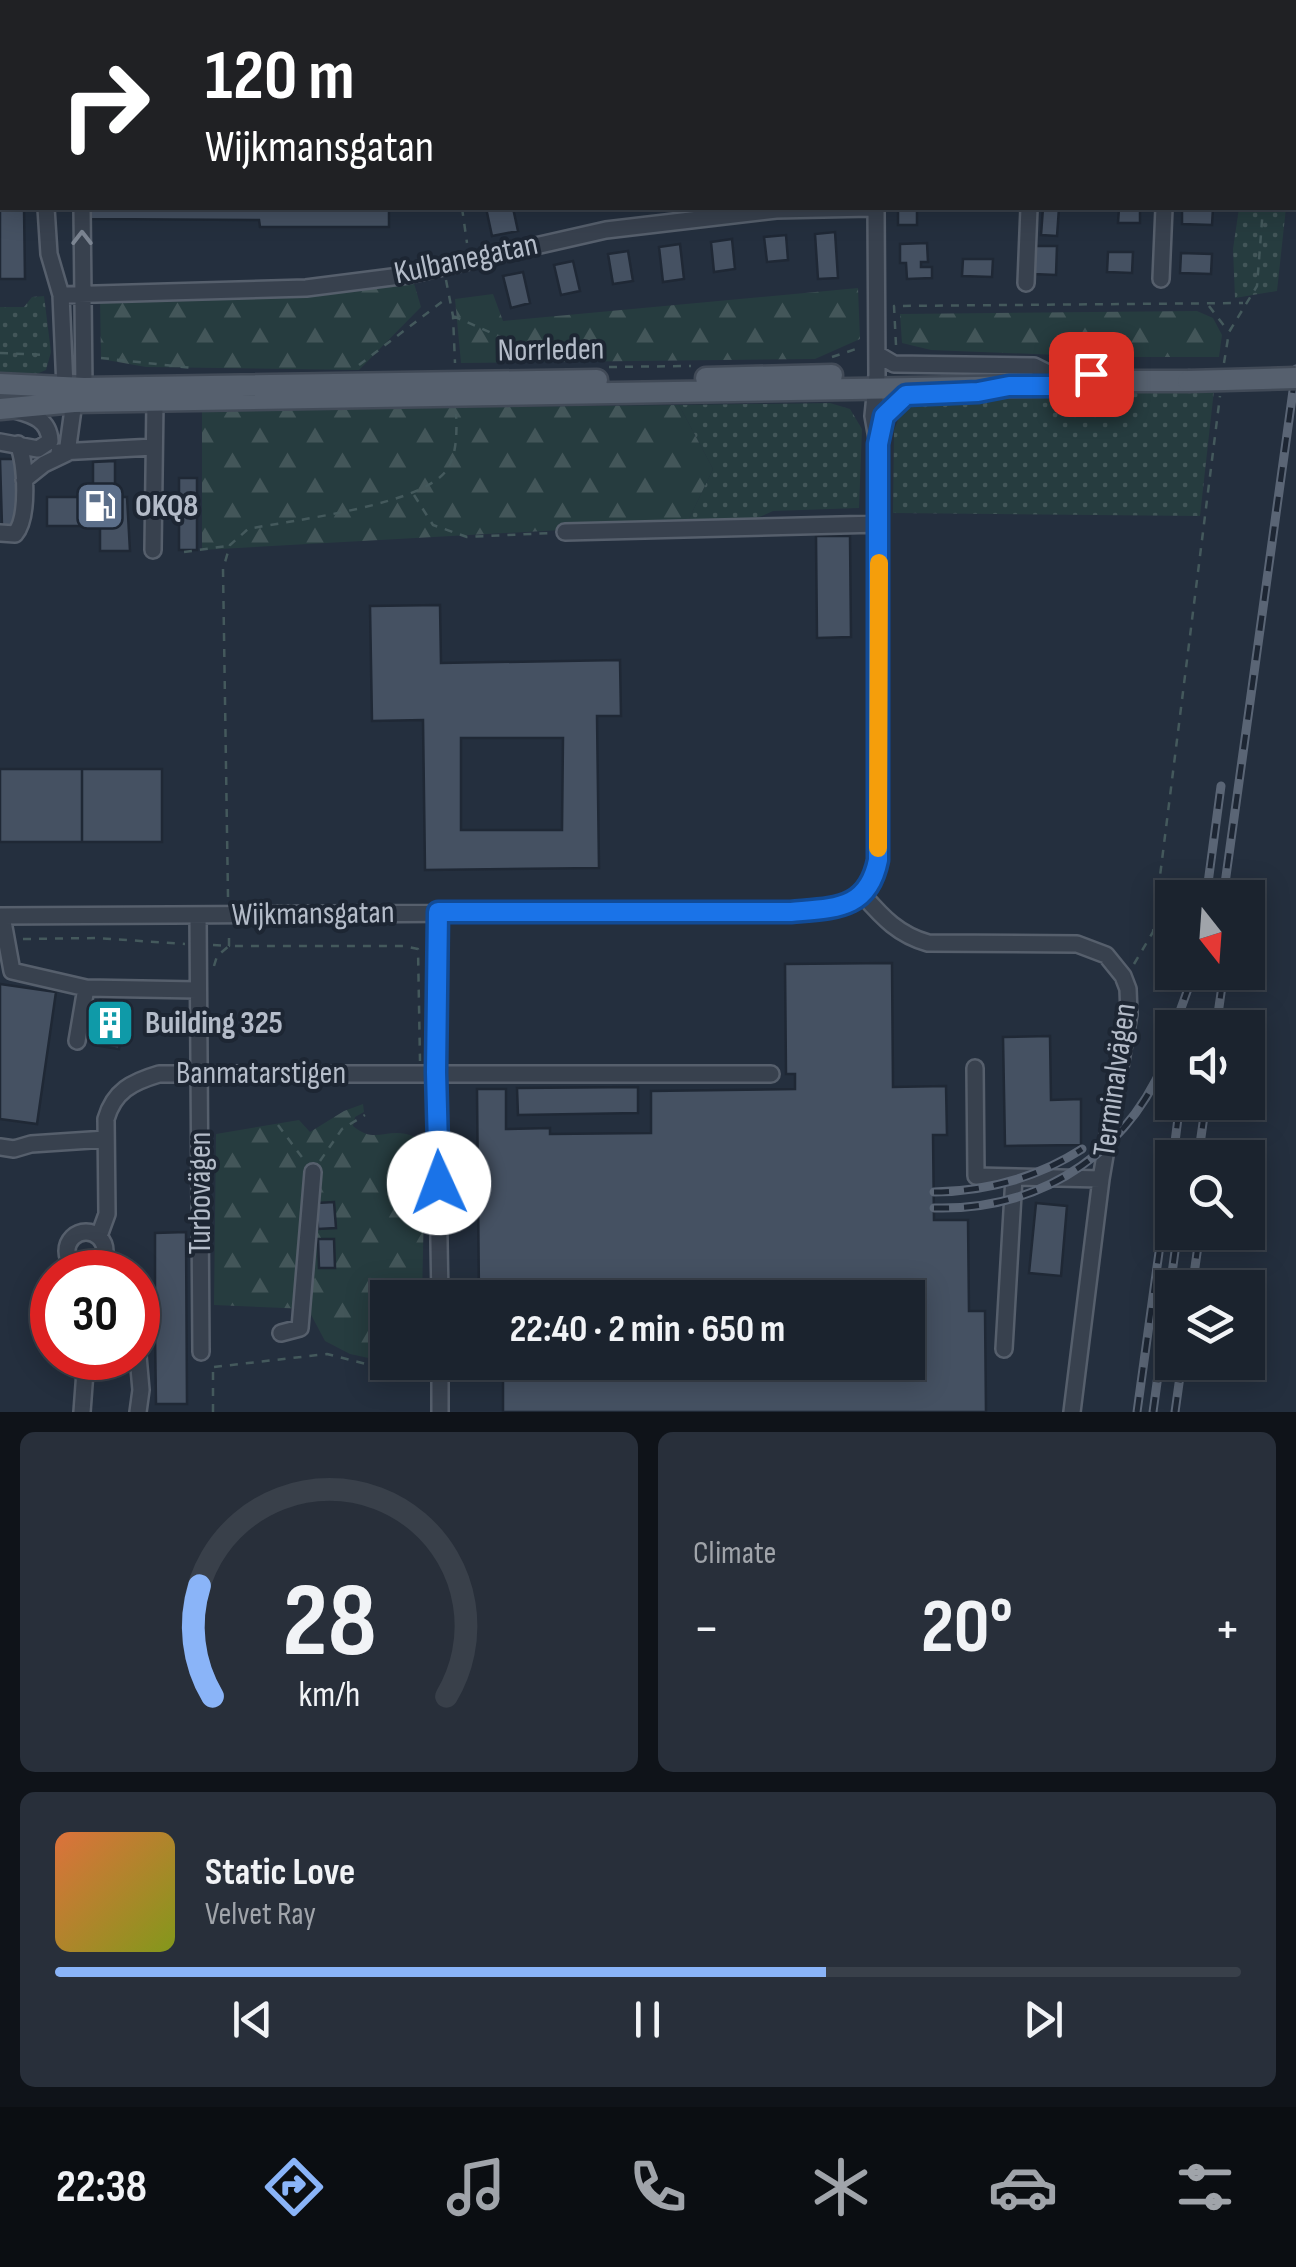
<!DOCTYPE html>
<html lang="en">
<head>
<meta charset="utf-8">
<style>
	:root { --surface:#1b232e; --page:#282f3a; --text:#f1f3f6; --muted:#a0a4aa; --line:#39404a; --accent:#8ab4f8 }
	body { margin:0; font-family:"Sofia Sans Condensed",sans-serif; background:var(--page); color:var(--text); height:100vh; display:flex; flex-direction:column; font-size:38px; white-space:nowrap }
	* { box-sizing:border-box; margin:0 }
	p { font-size:32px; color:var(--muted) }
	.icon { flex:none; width:55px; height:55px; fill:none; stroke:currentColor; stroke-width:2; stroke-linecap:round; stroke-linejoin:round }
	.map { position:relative; height:1412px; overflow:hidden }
	.sheet { display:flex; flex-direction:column; gap:20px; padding:20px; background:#0f1319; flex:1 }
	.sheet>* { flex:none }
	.top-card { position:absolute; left:0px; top:0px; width:1298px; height:210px; box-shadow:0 5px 25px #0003,0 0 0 2px var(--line); background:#202124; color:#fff; overflow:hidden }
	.needle { width:65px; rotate:163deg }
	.fabs { position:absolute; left:1155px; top:880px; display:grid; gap:20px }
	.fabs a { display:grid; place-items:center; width:110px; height:110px; border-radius:0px; background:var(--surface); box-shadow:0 5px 25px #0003,0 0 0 2px var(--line); font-size:50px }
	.speed { position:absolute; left:30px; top:1250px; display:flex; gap:20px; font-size:50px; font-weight:700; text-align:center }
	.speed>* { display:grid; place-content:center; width:130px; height:130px; border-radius:50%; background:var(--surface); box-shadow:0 5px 25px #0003,0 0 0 2px var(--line); line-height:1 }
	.speed .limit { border:15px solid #d22; background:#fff; color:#111 }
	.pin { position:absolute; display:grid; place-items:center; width:85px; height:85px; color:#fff; margin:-42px; border-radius:20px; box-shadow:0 5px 15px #0006 }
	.me { position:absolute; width:110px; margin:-55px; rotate:358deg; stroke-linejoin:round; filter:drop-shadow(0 0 8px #0008) }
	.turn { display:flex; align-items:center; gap:35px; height:210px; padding:0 40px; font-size:45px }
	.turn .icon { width:130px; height:130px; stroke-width:2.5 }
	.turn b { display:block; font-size:70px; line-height:85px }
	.big { font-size:75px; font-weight:700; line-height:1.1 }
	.sheet .widget { flex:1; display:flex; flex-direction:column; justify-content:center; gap:15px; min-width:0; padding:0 35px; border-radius:15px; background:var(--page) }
	.sheet .dial { align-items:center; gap:0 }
	.dial svg { height:260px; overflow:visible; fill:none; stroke:var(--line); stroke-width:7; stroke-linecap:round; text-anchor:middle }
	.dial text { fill:var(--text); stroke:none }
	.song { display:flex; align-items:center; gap:30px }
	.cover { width:120px; height:120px; border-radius:15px; background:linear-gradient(135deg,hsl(20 70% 55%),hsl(70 70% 35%)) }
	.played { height:10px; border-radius:5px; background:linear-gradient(90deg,var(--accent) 65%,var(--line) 65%) }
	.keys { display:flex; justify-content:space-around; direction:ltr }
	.heat { display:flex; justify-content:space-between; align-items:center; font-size:55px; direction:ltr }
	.sheet .tiles { flex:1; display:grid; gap:20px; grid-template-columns:1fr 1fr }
	.widget:last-child { grid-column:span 2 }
	.trip { position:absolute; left:370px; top:1280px; width:555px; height:100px; border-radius:0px; background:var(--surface); box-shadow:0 5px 25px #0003,0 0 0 2px var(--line); font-weight:700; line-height:100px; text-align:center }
	.dock { display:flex; height:160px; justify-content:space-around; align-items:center; background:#0b0e12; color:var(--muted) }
	.dock .icon { width:70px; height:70px }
	.dock .active { color:var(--accent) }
	.dock b { font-size:45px; color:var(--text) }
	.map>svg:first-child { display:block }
	.grass { fill:url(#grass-dots) }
	.forest { fill:url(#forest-firs) }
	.building { fill:#455162; stroke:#1f2835; stroke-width:2.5; fill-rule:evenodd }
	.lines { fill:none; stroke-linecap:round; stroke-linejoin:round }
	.minor-casing { stroke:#565f6c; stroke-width:20 }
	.major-casing { stroke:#414a57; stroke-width:25 }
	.path { stroke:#44595c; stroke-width:2.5; stroke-dasharray:8 8; stroke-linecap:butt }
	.minor { stroke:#38414e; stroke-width:15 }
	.major { stroke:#56606e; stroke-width:20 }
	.rail-casing { stroke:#5a6575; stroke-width:9 }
	.rail { stroke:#1d2633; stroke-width:5; stroke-dasharray:15; stroke-linecap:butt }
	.major-bridge-casing { stroke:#414a57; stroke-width:25; stroke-linecap:butt }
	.major-bridge { stroke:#56606e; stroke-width:20 }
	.oneway { stroke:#7c8592 }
	.route-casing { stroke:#114b97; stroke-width:25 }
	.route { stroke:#1a73e8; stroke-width:18 }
	.slow { stroke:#f59e0b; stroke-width:18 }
	.labels { text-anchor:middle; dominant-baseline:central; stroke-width:8; stroke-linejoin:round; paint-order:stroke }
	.street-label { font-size:32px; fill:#b4bcc9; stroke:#1d2633 }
	.poi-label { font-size:32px; font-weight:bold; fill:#b4bcc9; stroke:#1d2633; text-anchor:start }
</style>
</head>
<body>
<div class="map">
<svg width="1296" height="1412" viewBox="0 0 1296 1412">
	<defs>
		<pattern id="grass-dots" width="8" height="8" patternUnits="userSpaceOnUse" patternTransform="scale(2.5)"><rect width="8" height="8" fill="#263c3f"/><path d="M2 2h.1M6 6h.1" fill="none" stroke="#435659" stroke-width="1.8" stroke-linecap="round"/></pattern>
		<pattern id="forest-firs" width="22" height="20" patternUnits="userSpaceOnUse" patternTransform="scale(2.5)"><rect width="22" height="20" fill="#263c3f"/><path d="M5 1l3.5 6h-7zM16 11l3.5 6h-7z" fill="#435659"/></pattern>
	</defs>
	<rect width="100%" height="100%" fill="#242f3e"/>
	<path class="grass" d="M1239 208H1286L1277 291 1235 298 1233 249Z
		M44 296 51 352 46 370 27 378 0 377V307H24L32 297Z
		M1214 390 1200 516 893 513 894 430 903 408 928 398Z
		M830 403 850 409 862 429 859 508 773 511 746 523H687L713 469 679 405Z"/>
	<path class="forest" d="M413 280 421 307 359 370 146 367 101 359 100 297Z
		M858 288 860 339 815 359 461 363 455 299 493 294 503 321Z
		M1197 311 1213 318 1222 335 1219 357H1108L931 350 902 343 900 314Z
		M679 405 713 469 687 523 202 550V410Z
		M363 1104 364 1112 355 1117 353 1126C377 1146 387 1125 415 1137L425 1161 422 1297 388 1298 387 1362 350 1354 325 1341 308 1309 214 1305 216 1134 299 1120 310 1132 344 1111Z"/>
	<path class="building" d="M0 0H15L2 2V208H24L25 279H0Z
		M90 208H389V227H260L259 220 90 219Z
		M486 208H513L518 231 492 236Z
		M898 208H917V225H898Z
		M1043 208H1059L1057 236 1041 235Z
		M1119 208H1140V223H1118Z
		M1182 208H1213L1212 225 1182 224Z
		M835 232 838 278 818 279 815 234Z
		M786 235 788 260 767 262 764 237Z
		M732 239 735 269 714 272 711 242Z
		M927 243 928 262H921V267H932V278L907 279 906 263H900V244Z
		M680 244 684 279 663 282 659 247Z
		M1035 246H1057L1056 275 1033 274Z
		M628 251 633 281 613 284 608 254Z
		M1108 252H1133L1132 273 1107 272Z
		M1181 253 1212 254 1211 274 1180 273Z
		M963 259H993L992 277 962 276Z
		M573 261 580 291 561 295 554 265Z
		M523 272 530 303 511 308 503 276Z
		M0 459H18V514L12 526H2Z
		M115 461V497H93V462Z
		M179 478H197V550H179Z
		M47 497H127L130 551H100V526H47Z
		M816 536H850L851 637 817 638Z
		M440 605 441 663 620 660 621 716H597L599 868 425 870 423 720 372 721 370 606ZM461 738H563L562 830H461Z
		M0 769H82V842H0Z
		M82 769H162V842H82Z
		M892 963 893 1087 946 1086 947 1135H933L934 1220H968L969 1311H985L986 1412H503V1362H908V1298H479L477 1089H506V1129L550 1128V1134L651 1133V1091L795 1089V1074H786L785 964Z
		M0 984 56 992 37 1124 0 1119Z
		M101 998 127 1002 119 1049 94 1045Z
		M1050 1036 1051 1100 1081 1099V1145L1005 1146 1003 1037Z
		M638 1087V1113L518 1115 517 1088Z
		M334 1202 336 1228 318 1229 317 1203Z
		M1036 1203 1067 1206 1061 1276 1029 1273Z
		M186 1232 187 1404H156L155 1334 138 1335V1303H155V1233Z
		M318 1239H334L335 1268H319Z"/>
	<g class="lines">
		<g class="minor-casing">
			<path id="minor" d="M45 0V2
				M81 0V2
				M864 0V2
				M1031 0V2
				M1179 0V2
				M264 2 268 0
				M46 208 49 254 61 295 65 388 69 395
				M1161 279 1164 208
				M1026 283 1029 208
				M61 295 306 288 408 275 606 230 776 210 870 208
				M877 354 894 364 1034 366 1050 374
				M884 416 906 395 921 394
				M0 442 38 449 50 441C49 420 33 415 15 410
				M59 452 154 447
				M24 480 44 464 67 453 74 402 84 388 82 208
				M565 532 879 524
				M0 533 15 534C29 518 26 464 18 444
				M153 550 155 401
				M863 895C883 918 899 935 928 943L1077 944 1106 955 1123 976 1128 989 1129 1014 1101 1179 1072 1412
				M438 913 436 1072 440 1298
				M198 915 201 1352
				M0 916 791 911C835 908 867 910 878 861L879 554 878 444 873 416 877 375 876 208
				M2 916 12 971 86 988
				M77 1041 86 988 197 990
				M975 1068 976 1176 1101 1179
				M0 1147 14 1149 31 1144 106 1139
				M67 1251a19 19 0 1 1 38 0a19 19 0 1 1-38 0Z
				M99 1236 107 1214 106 1119C114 1091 132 1082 159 1074H771
				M281 1333 300 1328 313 1172
				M1004 1349 1014 1177
				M138 1356 141 1390 138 1412
				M440 1362V1412
				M82 1412 86 1358"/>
		</g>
		<g class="major-casing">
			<path id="major" d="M706 378 832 375
				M0 384 84 388 597 380
				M0 409 74 402 1092 385 1101 381H1188"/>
		</g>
		<path class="path" d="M1280 0V2
			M463 2V0
			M462 208 467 243
			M446 280 453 316 455 363
			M1209 306 1228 331
			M453 316 557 362
			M896 345 894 306 1243 303
			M0 353 48 355
			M1049 356 1101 363
			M832 357 862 347
			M101 358 193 368
			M1224 363 1229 332 1257 286 1263 208
			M359 365 447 298
			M609 367 691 366
			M414 495 433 525 467 537 552 533
			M184 552 227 546
			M228 897 223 569 230 545 248 529C292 520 427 505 448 468 457 453 457 430 456 414
			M23 939 97 938 185 944
			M213 945 229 946V930
			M1134 964 1153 932 1220 396
			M214 966 217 956 229 946H403L418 949 420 1061
			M278 1125 304 1160
			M320 1161 342 1129 365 1115
			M214 1367 327 1354 382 1368 424 1370
			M213 1412V1364"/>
		<use href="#minor" class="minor"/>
		<use href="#major" class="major"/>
		<g class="rail-casing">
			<path id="rail" d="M1206 898 1221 786
				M1223 898 1296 369
				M1174 1028 1194 972
				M1216 1028 1224 972
				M1173 1158 1180 1102
				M1198 1158 1206 1102
				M934 1192C988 1191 1037 1178 1082 1149
				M934 1208C1046 1211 1135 1148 1172 1043
				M1192 1288 1200 1232
				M1137 1412 1172 1158
				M1153 1412 1176 1244
				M1175 1412 1182 1362"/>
		</g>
		<use href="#rail" class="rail"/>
		<g class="major-bridge-casing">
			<path id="major-bridge" d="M1188 381 1296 378"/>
		</g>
		<use href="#major-bridge" class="major-bridge"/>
	</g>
	<defs><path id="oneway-chevron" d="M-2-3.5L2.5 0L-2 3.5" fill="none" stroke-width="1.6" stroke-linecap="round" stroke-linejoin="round" transform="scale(2.5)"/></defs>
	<use class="oneway" href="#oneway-chevron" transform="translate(82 238) rotate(-90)"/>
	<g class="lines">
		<g class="route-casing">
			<path id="route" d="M439 1183 436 1072 438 912H791C835 908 868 910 878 860V444L884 416 906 395 978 392 1009 386H1092L1102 381 1091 374"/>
		</g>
		<use href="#route" class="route"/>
		<path class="slow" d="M878 848 879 563"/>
	</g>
	<defs>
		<g id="fuel-square" transform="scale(2.5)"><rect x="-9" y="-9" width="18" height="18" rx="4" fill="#5c6f8a" stroke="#1d2633"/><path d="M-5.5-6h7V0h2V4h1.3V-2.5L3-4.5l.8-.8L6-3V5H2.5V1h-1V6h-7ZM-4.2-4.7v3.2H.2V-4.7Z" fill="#fff"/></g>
		<g id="building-square" transform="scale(2.5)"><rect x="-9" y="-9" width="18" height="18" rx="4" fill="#0f9aa8" stroke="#1d2633"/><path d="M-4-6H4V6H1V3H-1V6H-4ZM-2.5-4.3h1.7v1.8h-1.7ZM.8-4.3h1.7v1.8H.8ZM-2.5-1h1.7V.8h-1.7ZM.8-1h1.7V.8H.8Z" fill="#fff"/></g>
	</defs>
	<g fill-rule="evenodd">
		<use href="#fuel-square" x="100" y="506"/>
		<use href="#building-square" x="110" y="1023"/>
	</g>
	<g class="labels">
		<g class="street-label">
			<text transform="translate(466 259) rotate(-12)">Kulbanegatan</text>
			<text transform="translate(551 350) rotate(-1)">Norrleden</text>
			<text transform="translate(313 914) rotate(-1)">Wijkmansgatan</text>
			<text x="261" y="1073">Banmatarstigen</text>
			<text transform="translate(1115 1080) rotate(-82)">Terminalvägen</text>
			<text transform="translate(200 1193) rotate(-90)">Turbovägen</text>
		</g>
		<g class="poi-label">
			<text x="135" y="506">OKQ8</text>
			<text x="145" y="1023">Building 325</text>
		</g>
	</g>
</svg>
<div class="fabs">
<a><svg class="needle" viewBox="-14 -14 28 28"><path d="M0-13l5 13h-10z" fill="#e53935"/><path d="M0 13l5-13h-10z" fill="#a0a4aa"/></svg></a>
<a><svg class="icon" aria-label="sound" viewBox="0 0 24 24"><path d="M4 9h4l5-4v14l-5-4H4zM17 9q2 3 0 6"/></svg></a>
<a><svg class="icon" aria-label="search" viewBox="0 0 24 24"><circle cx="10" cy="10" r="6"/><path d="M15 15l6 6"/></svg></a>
<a><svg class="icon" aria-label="layers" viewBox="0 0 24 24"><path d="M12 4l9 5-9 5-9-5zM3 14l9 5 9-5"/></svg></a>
</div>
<div class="speed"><div class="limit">30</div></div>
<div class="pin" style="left:1091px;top:374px;background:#d93025"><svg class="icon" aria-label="arrive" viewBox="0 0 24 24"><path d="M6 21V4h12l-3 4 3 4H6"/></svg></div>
<svg class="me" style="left:439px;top:1183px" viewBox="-20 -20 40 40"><circle r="19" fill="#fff"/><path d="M0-13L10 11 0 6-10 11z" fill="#1a73e8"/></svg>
<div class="trip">22:40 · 2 min · 650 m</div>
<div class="top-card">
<div class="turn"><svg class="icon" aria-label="right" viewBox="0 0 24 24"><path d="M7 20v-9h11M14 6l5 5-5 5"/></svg><div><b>120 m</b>Wijkmansgatan</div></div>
</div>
</div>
<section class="sheet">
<div class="tiles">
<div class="widget dial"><svg viewBox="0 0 100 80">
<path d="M14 69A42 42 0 1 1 86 69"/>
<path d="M14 69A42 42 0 0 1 10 35" stroke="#8ab4f8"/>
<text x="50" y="56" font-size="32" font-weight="700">28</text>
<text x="50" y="72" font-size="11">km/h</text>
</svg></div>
<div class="widget"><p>Climate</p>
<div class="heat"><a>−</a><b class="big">20°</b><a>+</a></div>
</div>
<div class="widget">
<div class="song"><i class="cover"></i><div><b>Static Love</b><p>Velvet Ray</p></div></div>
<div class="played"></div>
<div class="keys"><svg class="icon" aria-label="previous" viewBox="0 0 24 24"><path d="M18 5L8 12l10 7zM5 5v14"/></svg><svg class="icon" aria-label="pause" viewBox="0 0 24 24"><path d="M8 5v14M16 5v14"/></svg><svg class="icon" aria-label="next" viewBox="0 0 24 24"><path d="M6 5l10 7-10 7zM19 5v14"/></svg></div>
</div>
</div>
</section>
<nav class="dock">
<b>22:38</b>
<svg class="icon active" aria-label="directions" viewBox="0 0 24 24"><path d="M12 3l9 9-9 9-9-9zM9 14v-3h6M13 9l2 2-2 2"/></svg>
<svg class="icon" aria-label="music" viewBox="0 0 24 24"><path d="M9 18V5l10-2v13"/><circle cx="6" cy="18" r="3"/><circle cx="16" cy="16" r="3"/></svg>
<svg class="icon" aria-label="phone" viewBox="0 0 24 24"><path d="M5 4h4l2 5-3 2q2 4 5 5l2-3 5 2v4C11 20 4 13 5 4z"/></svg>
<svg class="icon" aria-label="climate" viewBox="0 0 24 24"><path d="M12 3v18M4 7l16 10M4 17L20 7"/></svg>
<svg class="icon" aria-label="car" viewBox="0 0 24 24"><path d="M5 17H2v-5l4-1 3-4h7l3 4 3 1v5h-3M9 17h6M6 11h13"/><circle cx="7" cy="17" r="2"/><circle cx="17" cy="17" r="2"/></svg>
<svg class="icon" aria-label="filters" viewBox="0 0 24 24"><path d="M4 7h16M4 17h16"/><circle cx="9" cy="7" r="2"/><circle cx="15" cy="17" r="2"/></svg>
</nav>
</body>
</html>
